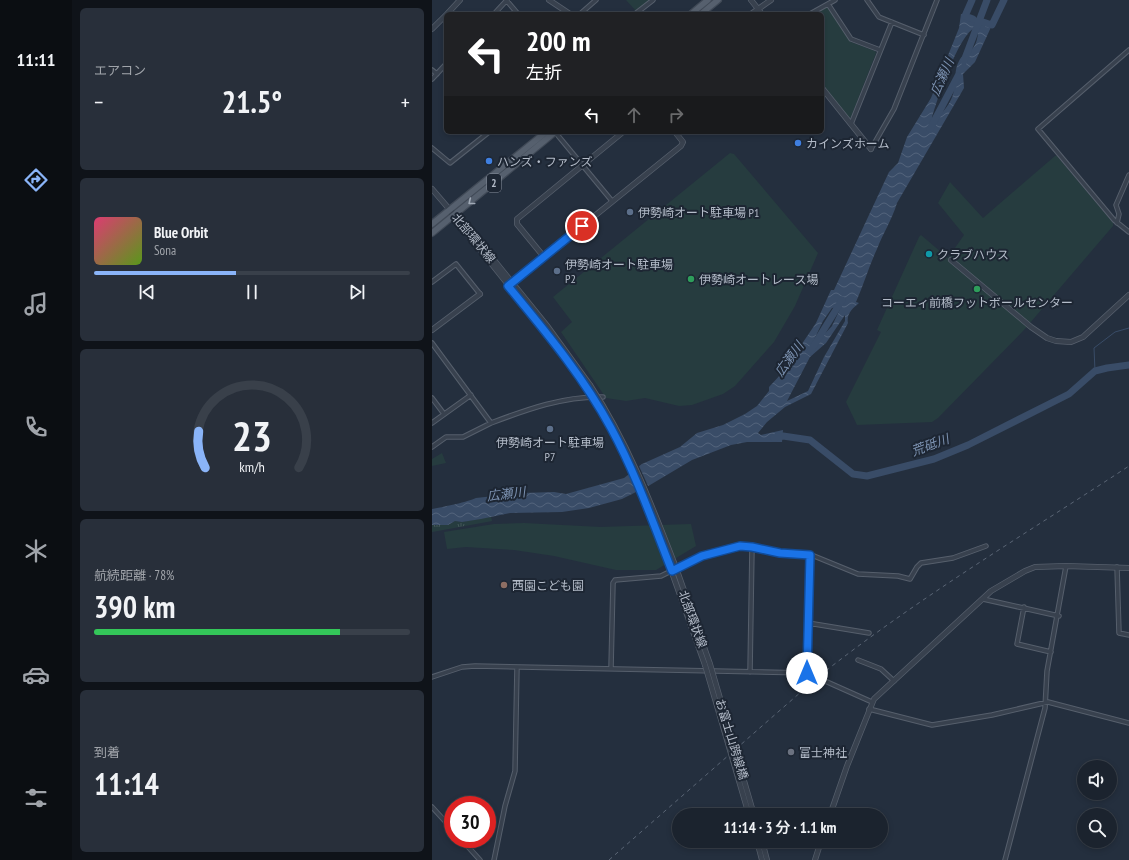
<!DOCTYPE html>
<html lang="ja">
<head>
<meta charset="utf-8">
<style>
	:root { --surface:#1b232e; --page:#282f3a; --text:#f1f3f6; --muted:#a0a4aa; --line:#39404a; --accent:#8ab4f8 }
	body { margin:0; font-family:"PT Sans Narrow","Noto Sans JP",sans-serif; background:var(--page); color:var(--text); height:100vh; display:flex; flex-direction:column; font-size:15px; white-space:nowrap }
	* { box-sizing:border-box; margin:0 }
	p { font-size:13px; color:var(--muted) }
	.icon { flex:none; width:22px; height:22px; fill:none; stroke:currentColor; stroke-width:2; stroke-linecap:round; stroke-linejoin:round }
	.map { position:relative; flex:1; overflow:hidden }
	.panel { display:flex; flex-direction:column; gap:8px; padding:8px; background:#0f1319; width:360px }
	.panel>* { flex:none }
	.banner { position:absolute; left:12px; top:12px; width:380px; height:122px; border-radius:6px; box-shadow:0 2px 6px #0003,0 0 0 1px var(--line); background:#202124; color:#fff; overflow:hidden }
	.buttons { position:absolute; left:645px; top:760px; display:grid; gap:8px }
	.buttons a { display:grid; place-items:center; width:40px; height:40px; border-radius:50%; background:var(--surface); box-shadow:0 2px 6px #0003,0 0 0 1px var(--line); font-size:20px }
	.speed { position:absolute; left:12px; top:796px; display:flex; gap:8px; font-size:20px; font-weight:700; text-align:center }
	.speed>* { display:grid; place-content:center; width:52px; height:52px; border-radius:50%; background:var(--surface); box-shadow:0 2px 6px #0003,0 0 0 1px var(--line); line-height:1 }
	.speed .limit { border:6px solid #d22; background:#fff; color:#111 }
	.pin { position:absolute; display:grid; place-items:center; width:34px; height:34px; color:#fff; margin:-17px; border:2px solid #fff; border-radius:50%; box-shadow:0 1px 4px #0007 }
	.me { position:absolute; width:44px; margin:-22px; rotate:0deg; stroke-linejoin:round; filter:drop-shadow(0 0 3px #0008) }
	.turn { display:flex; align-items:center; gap:14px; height:84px; padding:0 16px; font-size:18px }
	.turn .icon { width:52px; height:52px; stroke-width:2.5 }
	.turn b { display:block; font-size:28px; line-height:34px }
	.lanes { display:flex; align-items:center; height:38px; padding:0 16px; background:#0003; justify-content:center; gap:20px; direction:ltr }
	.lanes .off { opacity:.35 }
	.big { font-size:30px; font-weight:600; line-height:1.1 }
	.panel .tile { flex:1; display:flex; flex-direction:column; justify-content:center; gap:6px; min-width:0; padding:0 14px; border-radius:6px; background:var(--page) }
	.panel .dial { align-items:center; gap:0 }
	.dial svg { height:104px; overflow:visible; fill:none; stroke:var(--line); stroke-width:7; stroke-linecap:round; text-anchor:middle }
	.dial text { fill:var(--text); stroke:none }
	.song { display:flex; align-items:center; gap:12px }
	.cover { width:48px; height:48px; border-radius:6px; background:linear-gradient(135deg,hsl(340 70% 55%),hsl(90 70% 35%)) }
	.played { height:4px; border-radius:2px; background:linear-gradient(90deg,var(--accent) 45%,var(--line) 45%) }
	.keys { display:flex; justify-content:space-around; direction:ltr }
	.heat { display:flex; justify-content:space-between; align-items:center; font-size:22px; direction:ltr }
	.charge { height:6px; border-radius:3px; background:linear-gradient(90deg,#34c759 78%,var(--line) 0) }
	.trip { position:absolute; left:240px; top:808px; width:216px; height:40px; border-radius:20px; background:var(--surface); box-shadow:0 2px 6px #0003,0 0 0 1px var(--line); font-weight:600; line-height:40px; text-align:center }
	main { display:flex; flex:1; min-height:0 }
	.dock { display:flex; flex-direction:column; width:72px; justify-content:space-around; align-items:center; background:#0b0e12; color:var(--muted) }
	.dock .icon { width:28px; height:28px }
	.dock .current { color:var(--accent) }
	.dock b { font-size:18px; color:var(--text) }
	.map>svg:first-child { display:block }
	.grass { fill:url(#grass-tufts) }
	.park { fill:#263c3f }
	.water { fill:url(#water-waves); fill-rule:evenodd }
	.pier { fill:#242f3e }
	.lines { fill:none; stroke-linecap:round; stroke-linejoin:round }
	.stream { stroke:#394c67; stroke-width:1 }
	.river { stroke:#394c67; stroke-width:7 }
	.minor-casing { stroke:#565f6c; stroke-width:5.5 }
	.tertiary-casing { stroke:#565f6c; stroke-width:6 }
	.primary-casing { stroke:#414a57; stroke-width:8 }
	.minor { stroke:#38414e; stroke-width:3.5 }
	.tertiary { stroke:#38414e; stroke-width:4.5 }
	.primary { stroke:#56606e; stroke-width:5.5 }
	.rail { stroke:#5a6575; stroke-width:1; stroke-dasharray:4 4; stroke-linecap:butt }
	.tertiary-bridge-casing { stroke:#565f6c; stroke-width:6; stroke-linecap:butt }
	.tertiary-bridge { stroke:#38414e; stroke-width:4.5 }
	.oneway { stroke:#a1aab7 }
	.route-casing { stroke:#114b97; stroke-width:10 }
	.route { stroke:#1a73e8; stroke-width:7 }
	.shop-dot { fill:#3f7fe0; stroke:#1d2633; stroke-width:1.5 }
	.service-dot { fill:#5c6f8a; stroke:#1d2633; stroke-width:1.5 }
	.culture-dot { fill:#0f9aa8; stroke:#1d2633; stroke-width:1.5 }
	.leisure-dot { fill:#2e9e5b; stroke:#1d2633; stroke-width:1.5 }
	.education-dot { fill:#8d6e63; stroke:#1d2633; stroke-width:1.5 }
	.worship-dot { fill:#6b7280; stroke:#1d2633; stroke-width:1.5 }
	.labels { text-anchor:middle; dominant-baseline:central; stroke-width:4; stroke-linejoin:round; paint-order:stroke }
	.shield { fill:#1d2633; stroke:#878f9c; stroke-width:1 }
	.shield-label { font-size:11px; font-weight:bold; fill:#b4bcc9 }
	.poi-label { font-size:12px; fill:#b4bcc9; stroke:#1d2633; text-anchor:start }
	.street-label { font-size:12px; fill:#b4bcc9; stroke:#1d2633 }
	.water-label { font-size:13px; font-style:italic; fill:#7c92b1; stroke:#1d2633 }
</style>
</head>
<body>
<main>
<nav class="dock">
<b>11:11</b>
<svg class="icon current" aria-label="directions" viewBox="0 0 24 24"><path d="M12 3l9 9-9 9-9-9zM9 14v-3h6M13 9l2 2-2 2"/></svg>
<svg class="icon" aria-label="music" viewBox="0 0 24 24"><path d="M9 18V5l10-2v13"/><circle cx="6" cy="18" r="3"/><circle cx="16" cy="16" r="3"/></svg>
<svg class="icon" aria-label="phone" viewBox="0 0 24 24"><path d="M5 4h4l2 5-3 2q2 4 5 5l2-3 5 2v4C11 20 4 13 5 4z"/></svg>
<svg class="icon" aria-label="climate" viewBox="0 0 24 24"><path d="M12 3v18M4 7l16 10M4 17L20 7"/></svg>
<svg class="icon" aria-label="car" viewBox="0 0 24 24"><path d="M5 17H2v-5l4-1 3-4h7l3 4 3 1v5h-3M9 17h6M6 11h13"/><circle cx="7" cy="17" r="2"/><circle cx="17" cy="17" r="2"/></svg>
<svg class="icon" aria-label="filters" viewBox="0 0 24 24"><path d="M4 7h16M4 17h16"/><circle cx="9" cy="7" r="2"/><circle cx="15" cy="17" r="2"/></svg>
</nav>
<section class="panel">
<div class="tile"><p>エアコン</p>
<div class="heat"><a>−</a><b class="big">21.5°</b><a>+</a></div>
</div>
<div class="tile">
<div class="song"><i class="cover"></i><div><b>Blue Orbit</b><p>Sona</p></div></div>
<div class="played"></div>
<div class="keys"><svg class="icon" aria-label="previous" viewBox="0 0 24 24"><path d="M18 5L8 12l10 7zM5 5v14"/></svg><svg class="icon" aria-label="pause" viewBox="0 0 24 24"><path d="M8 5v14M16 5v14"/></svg><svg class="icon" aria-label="next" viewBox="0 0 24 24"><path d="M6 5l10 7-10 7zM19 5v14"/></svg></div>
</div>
<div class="tile dial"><svg viewBox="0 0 100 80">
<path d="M14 69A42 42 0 1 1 86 69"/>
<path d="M14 69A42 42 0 0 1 9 41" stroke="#8ab4f8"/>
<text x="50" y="56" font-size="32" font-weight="700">23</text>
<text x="50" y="72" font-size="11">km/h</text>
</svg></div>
<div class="tile"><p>航続距離 · 78%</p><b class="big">390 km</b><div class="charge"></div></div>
<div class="tile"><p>到着</p><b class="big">11:14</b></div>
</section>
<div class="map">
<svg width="697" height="860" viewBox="0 0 697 860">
	<defs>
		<pattern id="grass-tufts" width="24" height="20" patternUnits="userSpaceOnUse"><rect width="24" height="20" fill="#263c3f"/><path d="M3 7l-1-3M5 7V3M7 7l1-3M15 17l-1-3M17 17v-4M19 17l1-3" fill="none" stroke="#435659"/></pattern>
		<pattern id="water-waves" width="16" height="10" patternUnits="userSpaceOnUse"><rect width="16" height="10" fill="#394c67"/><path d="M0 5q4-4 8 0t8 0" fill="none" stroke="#53647b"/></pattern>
	</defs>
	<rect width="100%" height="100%" fill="#242f3e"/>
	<path class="grass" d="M59 517 60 521 0 532V525H16L23 521 30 522Z"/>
	<path class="park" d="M194 0H218L204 11Z
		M395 7 419 42 443 51 444 53 419 117 417 118 390 85V14H383Z
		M298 153 302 154 386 253 363 306 342 342 303 386 291 394 260 405 247 406 213 398 194 401 174 398 129 332 140 322 121 297Z
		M623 156H625L681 223V226L592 330 506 418 500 422 425 425 414 402 449 332 445 330 487 237 489 235 516 258 532 235 506 203 518 182 551 218Z
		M10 453 14 463 0 466V459Z
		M92 523 169 527 259 524 264 546 224 570H184L122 556 82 550 34 547 15 549 12 532 62 524Z"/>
	<path class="water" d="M529 14 560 25 543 62 531 74 532 88 465 203C460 220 451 233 445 249 437 266 432 284 424 302L427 303C421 308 414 314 416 323L379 394 353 407 335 422 326 433 329 435 351 430 350 442H315L299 445 260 460 218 485 190 499 157 508 130 512 78 513 49 519 30 522 23 521 16 525H0V509C8 508 39 501 44 498L90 493 122 492 134 494 192 478 210 464 248 447 265 433 291 425 313 414 325 406 337 391V387L351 372 384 323 399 290H402L457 172 466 163 475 137 499 98 527 28ZM541 29 546 34C543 55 534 48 527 61 522 70 524 80 522 90 520 103 511 112 502 121L500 118C505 99 526 38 541 29ZM405 307 408 309 400 326 382 345 379 346 391 321 400 308ZM413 315V321L392 357 376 391 355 401 378 357 394 343Z"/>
	<path class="pier" d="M206 464 217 488 206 493 197 472Z"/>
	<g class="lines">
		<path class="stream" d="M663 371 662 348 683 332 697 328"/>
		<path class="river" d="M540 0 533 16 541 19
			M551 22 560 25 572 0
			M532 61 555 0
			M498 129 526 76
			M378 352 410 300
			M342 438 351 436 378 440 421 474 435 476 502 459 536 445 637 394 663 371 675 368 697 365"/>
		<g class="minor-casing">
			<path id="minor" d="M435 0 447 17 492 35
				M75 1 86 14
				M396 4 419 39 448 50
				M62 14 75 0
				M148 14 164 0
				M203 14 221 0
				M378 14 403 0
				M697 50 606 129 682 220 697 232
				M0 70 5 74
				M0 79 14 64
				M419 124 460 22
				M123 132 180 201
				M0 148 18 163 57 132
				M439 149 462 109 505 0
				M685 223 687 214 684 205 697 175
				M0 282 24 264 48 294
				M0 343 59 423C96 409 132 396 171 397
				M0 398 12 414
				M0 423 39 395
				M0 447 14 437H31L59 423
				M685 567 687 633 697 635
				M551 599 627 616
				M592 607 585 644 619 652
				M376 623 437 633
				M426 660 449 669 462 681
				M179 668 181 583 183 580 229 576 270 556 313 546 348 553 382 556 426 574 466 576 478 579 485 567 489 563 521 558 554 546
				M318 672 320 547
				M375 673 377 555
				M0 677 30 667 43 666 375 673 440 702
				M437 709 500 725 560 715 616 702 697 723
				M0 807 21 830
				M29 839 48 860
				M62 860 73 806 83 771 85 667
				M573 860 613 708 615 671 634 566"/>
		</g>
		<g class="tertiary-casing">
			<path id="tertiary" d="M117 0 138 14
				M319 0 330 14
				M15 14 28 0
				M319 14 339 0
				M0 29 14 15
				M390 88 439 149
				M0 189 18 210 28 218 116 327 158 385
				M19 213 125 346 154 386
				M112 257 85 224V219L191 132
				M519 260 599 327 615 338 624 341 639 342 651 337 697 295
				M76 286 249 146 251 142 243 132
				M0 330 48 294
				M243 565 278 664
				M238 567 273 665
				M398 815 415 766 442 699 559 591 593 571 603 567 634 566 697 568
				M325 841 330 860
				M330 841 335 860
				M383 860 389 841"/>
		</g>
		<g class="primary-casing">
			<path id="primary" d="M259 14 276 0
				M269 14 286 0
				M0 224 114 132
				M0 233 123 132"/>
		</g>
		<use href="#minor" class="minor"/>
		<use href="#tertiary" class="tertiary"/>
		<use href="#primary" class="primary"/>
		<path class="rail" d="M177 860 386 677C484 599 592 535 697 466"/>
		<g class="tertiary-bridge-casing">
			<path id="tertiary-bridge" d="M158 385C195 441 219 503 243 565
				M154 386C192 445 213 502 238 567
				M278 664 322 815
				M273 665 317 815"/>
		</g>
		<use href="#tertiary-bridge" class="tertiary-bridge"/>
	</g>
	<defs><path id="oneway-chevron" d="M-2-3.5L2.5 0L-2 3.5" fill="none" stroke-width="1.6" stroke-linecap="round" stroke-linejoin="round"/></defs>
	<use class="oneway" href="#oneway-chevron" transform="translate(39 202) rotate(141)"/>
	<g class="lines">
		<g class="route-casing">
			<path id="route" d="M150 226 76 286C113 331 151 376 179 428 204 474 221 523 240 571L270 556 308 546 320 547 348 553 378 555 375 673"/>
		</g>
		<use href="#route" class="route"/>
	</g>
	<g class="shop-dot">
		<circle cx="366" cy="143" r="4"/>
		<circle cx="57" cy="161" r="4"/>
	</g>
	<g class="service-dot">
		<circle cx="198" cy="212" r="4"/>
		<circle cx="125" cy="271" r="4"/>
		<circle cx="118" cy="429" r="4"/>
	</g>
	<circle class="culture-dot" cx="497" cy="254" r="4"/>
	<g class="leisure-dot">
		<circle cx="259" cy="279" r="4"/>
		<circle cx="545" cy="289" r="4"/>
	</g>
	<circle class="education-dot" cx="72" cy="585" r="4"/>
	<circle class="worship-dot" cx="359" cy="752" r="4"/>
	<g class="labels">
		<rect class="shield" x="55" y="174" width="14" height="18" rx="3"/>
		<g class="shield-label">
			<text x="62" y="183">2</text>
		</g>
		<g class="poi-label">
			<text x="374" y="143">カインズホーム</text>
			<text x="65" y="161">ハンズ・ファンズ</text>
			<text x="206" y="212">伊勢崎オート駐車場 P1</text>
			<text x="505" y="254">クラブハウス</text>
			<text x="133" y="264">伊勢崎オート駐車場<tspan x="133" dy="14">P2</tspan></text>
			<text x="267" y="279">伊勢崎オートレース場</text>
			<text x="545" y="302" text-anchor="middle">コーエィ前橋フットボールセンター</text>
			<text x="118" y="442" text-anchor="middle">伊勢崎オート駐車場<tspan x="118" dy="14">P7</tspan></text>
			<text x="80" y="585">西園こども園</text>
			<text x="367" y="752">富士神社</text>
		</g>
		<g class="street-label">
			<text transform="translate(42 238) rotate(50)">北部環状線</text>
			<text transform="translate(261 619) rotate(70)">北部環状線</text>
			<text transform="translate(300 739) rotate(73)">お富士山跨線橋</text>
		</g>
		<g class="water-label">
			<text transform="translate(510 77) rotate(-66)">広瀬川</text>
			<text transform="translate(357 359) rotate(-54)">広瀬川</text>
			<text transform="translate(498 445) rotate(-20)">荒砥川</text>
			<text transform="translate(74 494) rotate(-7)">広瀬川</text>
		</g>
	</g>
</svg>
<div class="buttons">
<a><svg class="icon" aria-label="sound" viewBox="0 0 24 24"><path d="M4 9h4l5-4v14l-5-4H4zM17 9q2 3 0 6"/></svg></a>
<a><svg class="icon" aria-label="search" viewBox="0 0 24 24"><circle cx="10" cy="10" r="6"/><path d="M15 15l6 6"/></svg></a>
</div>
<div class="speed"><div class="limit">30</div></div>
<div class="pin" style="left:150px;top:226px;background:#d93025"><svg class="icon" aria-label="arrive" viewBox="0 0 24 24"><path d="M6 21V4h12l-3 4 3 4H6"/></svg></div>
<svg class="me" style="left:375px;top:673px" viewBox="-20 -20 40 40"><circle r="19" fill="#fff"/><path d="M0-13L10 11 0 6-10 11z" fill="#1a73e8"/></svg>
<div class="trip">11:14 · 3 分 · 1.1 km</div>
<div class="banner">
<div class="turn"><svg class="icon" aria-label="left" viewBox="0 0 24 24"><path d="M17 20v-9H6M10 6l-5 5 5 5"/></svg><div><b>200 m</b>左折</div></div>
<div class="lanes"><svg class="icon" aria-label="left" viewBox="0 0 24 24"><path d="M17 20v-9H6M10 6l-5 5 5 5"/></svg><svg class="icon off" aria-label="ahead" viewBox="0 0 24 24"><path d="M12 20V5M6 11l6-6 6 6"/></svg><svg class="icon off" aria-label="right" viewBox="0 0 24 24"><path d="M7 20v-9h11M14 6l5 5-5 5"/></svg></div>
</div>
</div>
</main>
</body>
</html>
